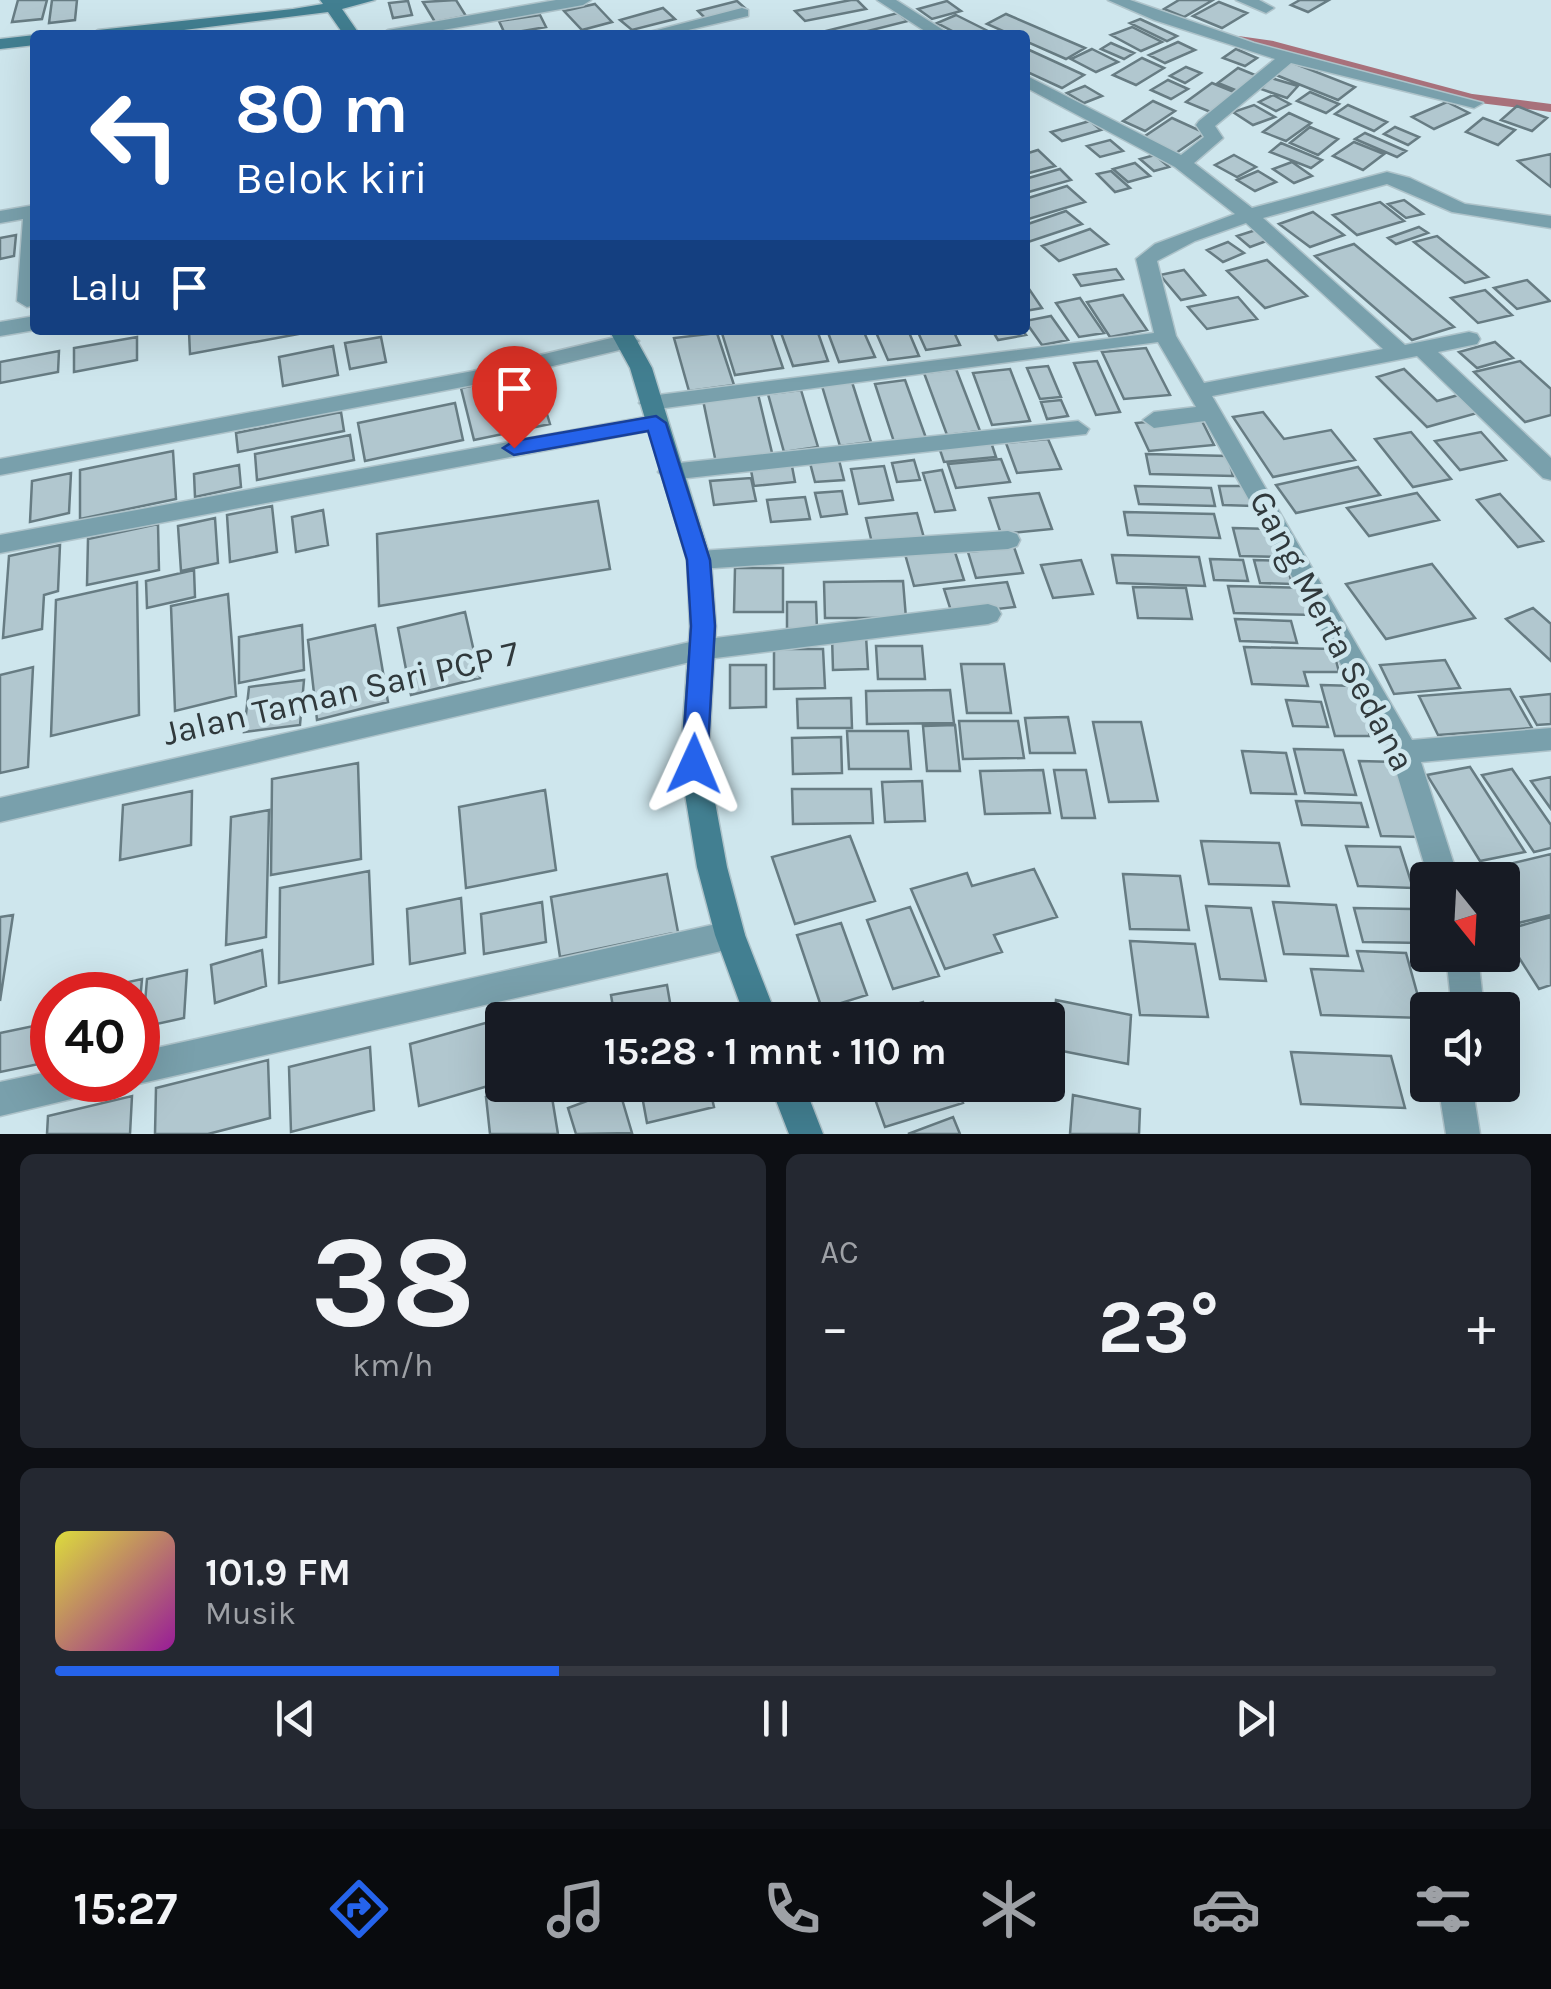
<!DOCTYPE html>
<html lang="id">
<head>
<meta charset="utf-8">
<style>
	:root { --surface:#171b24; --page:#242831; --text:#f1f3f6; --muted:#9ea1a6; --line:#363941; --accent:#2563eb }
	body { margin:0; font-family:Karla,sans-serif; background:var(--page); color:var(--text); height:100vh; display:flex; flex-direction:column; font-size:38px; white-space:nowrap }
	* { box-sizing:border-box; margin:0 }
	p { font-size:32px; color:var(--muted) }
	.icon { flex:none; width:55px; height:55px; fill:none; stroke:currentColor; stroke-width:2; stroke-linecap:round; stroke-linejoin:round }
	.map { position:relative; height:1134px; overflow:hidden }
	.side { display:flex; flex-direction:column; gap:20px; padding:20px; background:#0d0f14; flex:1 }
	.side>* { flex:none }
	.hud { position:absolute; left:30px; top:30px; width:1000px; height:305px; border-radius:10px; box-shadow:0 10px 40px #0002; background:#1a4fa0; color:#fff; overflow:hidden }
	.needle { width:65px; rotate:162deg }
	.controls { position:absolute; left:1410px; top:862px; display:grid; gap:20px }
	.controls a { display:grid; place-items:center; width:110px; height:110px; border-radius:10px; background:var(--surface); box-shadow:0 10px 40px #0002; font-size:50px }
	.speed { position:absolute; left:30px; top:972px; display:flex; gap:20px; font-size:50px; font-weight:700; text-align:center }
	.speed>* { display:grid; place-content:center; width:130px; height:130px; border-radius:50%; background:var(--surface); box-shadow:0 10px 40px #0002; line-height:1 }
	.speed .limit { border:15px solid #d22; background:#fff; color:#111 }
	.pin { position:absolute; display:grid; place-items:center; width:85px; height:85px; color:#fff; margin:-102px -42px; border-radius:50% 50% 50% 0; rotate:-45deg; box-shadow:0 0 10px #0007 }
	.pin .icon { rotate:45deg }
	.me { position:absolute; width:110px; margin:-55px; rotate:1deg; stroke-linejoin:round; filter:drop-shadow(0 0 8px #0008) }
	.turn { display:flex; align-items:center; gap:35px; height:210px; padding:0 40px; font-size:45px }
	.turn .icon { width:130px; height:130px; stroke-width:2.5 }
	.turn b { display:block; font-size:70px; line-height:85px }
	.then { display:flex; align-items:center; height:95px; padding:0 40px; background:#0003; gap:20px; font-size:38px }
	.big { font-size:75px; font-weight:700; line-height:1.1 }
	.side .tile { flex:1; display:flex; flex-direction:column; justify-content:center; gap:15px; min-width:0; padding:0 35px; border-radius:15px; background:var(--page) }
	.side .dial { align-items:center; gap:0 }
	.dial b { font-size:130px; line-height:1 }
	.song { display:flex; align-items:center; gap:30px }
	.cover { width:120px; height:120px; border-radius:15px; background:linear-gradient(135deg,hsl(60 70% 55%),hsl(300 70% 35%)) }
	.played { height:10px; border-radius:5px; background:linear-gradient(90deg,var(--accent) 35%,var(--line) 35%) }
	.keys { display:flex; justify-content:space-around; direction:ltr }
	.heat { display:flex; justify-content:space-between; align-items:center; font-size:55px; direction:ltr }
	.side .tiles { flex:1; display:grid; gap:20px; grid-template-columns:1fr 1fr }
	.tile:last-child { grid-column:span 2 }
	.trip { position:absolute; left:485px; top:1002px; width:580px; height:100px; border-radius:10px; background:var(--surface); box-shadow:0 10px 40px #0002; font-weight:700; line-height:100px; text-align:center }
	.tabs { display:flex; height:160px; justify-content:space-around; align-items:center; background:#090b0e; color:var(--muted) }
	.tabs .icon { width:70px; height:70px }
	.tabs .selected { color:var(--accent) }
	.tabs b { font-size:45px; color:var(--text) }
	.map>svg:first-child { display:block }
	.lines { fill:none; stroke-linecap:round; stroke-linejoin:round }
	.stream { stroke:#a8717b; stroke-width:8 }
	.building { fill:#b1c7cf; stroke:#677c83; stroke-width:2.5 }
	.street-casing { stroke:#aec3ca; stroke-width:3 }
	.secondary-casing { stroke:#aec3ca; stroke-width:3 }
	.street { fill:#79a0ac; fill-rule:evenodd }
	.secondary { fill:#427f91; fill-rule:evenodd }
	.route { fill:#2563eb; stroke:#184099; stroke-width:2.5 }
	.labels { text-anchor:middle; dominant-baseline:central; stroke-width:9; stroke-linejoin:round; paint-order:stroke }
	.street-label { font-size:35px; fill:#30393c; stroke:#cee6ed }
</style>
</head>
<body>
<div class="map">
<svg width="1551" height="1134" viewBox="0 0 1551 1134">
	<rect width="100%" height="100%" fill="#cee6ed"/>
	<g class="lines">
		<path class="stream" d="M1238 40 1273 45 1472 98 1551 108"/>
	</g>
	<path class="building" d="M18 0H47L42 19 12 22Z
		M52 0H77L75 20 49 23Z
		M456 0 466 16 435 22 423 2Z
		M851 0H857L866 9 805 21 795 11Z
		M1179 0H1213L1184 17 1164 9Z
		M1300 0H1329L1308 12 1291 5Z
		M408 1 412 15 393 18 389 3Z
		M737 1 745 8 705 18 698 11Z
		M947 1 961 11 932 19 918 9Z
		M1219 2 1247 13 1222 28 1193 16Z
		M595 4 612 22 582 30 564 11Z
		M663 8 675 19 632 30 620 20Z
		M898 13 908 21 852 35 814 34Z
		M1006 14 1085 48 1066 59 1025 41V35H1012L987 24Z
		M540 15 546 27 505 34 499 21Z
		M956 15 996 35H960L937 23Z
		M1140 19 1177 36 1167 41 1130 23Z
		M1132 27 1162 42 1141 51 1111 35Z
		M1178 42 1195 50 1165 63 1149 55Z
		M1111 43 1134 53 1124 59 1101 49Z
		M1025 48 1084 75 1062 88 1025 71Z
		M1092 49 1118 62 1096 72 1071 59Z
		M1236 49 1257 58 1245 66 1223 58Z
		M1142 58 1164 68 1136 85 1113 75Z
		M1288 61 1355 87 1338 100 1271 73Z
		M1186 67 1201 73 1185 83 1170 76Z
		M1238 68 1260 77 1240 92 1218 83Z
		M1271 78 1298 86 1287 98 1261 89Z
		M1168 80 1188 89 1171 99 1151 90Z
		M1212 83 1239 94 1213 113 1186 102Z
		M1085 86 1102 96 1084 103 1067 93Z
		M1310 92 1339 104 1326 113 1297 101Z
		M1273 95 1290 104 1276 111 1259 102Z
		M1153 101 1175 111 1145 131 1123 121Z
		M1447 102 1469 113 1434 129 1412 117Z
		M1254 105 1275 117 1253 125 1233 112Z
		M1348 105 1387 122 1374 131 1335 114Z
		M1517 106 1547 118 1532 131 1501 120Z
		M1289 113 1311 123 1286 141 1263 132Z
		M1172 118 1205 133 1176 153 1142 138Z
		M1483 118 1515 130 1498 145 1466 132Z
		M1090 121 1101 130 1062 141 1051 132Z
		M1310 127 1338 139 1318 155 1290 143Z
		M1395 127 1419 137 1408 145 1384 134Z
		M1365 133 1406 151 1397 157 1355 139Z
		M1110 140 1123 151 1100 157 1087 146Z
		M1354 142 1384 154 1363 170 1333 156Z
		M1281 143 1322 160 1311 168 1270 152Z
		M1038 150 1055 166 1025 174V154Z
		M1551 154V187L1518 161Z
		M1155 155 1169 167 1154 171 1140 159Z
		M1234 155 1256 167 1237 177 1215 165Z
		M1292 162 1312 176 1294 183 1273 169Z
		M1135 163 1150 176 1128 182 1113 169Z
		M1060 169 1071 180 1025 193V179Z
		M1111 171 1130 188 1115 192 1097 174Z
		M1258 171 1276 182 1255 191 1237 180Z
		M1067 186 1085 202 1025 220V199Z
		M1404 200 1423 214 1406 218 1388 204Z
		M1380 202 1404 221 1357 235 1333 215Z
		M1066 211 1082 224 1025 243V225Z
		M1313 212 1344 235 1310 247 1279 224Z
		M1419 227 1428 233 1396 244 1388 238Z
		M1090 229 1108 244 1059 261 1042 246Z
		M1256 230 1269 240 1250 247 1237 236Z
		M16 235 14 256 0 259V238Z
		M1437 236 1488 277 1465 283 1414 242Z
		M1228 242 1244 253 1223 262 1207 250Z
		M1354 244 1454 327 1412 340 1315 256Z
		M1267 260 1307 296 1265 308 1227 271Z
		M1116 269 1123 279 1081 286 1074 275Z
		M1184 270 1205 295 1181 300 1160 275Z
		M1527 280 1550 301 1517 309 1494 288Z
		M1025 283 1042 308 1025 311Z
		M1485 290 1512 315 1478 323 1451 298Z
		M1123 295 1147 330 1110 337 1087 302Z
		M1238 297 1257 319 1207 329 1188 307Z
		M1080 298 1104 333 1079 337 1056 303Z
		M1051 316 1068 340 1042 345 1025 321Z
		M200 330H320L190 354 189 332Z
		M721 330H770L783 368 735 375Z
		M780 330H817L828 361 793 366Z
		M827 330H863L875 357 839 362Z
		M875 330H908L919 356 888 360Z
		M917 330H953L960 345 926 350Z
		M992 330H1022L1026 335 998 340Z
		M717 333 734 385 689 391 674 338Z
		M137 337V360L74 372V348Z
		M381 337 386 362 350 369 345 343Z
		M1495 342 1513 358 1477 368 1459 352Z
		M333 346 338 375 283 386 279 357Z
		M1146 348 1170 395 1124 399 1102 352Z
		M59 351 58 372 0 383V362Z
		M1097 361 1120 412 1096 415 1074 363Z
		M1520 361 1551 389V415L1525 422 1474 372Z
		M1048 366 1061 397 1040 399 1027 368Z
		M956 369 980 431 947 435 924 373Z
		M1010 369 1030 421 992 425 973 373Z
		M1404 369 1437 401 1462 394 1481 412 1427 427 1377 377Z
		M905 380 926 438 894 442 875 384Z
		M494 381 501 406 542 398 550 424 474 440 461 388Z
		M852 382 871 442 840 446 822 386Z
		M801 390 818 447 784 452 768 394Z
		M758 394 773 457 716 463 703 400Z
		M1061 400 1068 416 1047 419 1041 402Z
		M455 403 463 440 365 461 358 423Z
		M341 412 344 431 238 452 236 433Z
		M1263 412 1284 439 1331 430 1355 460 1273 477 1233 417Z
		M1200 417 1214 445 1149 451 1136 423Z
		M1411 432 1451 479 1413 487 1375 439Z
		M1481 432 1506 460 1460 470 1435 441Z
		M350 435 354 460 257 480 255 454Z
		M1048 439 1061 469 1017 473 1006 443Z
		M991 442 996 457 944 462 939 447Z
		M173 451 176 499 80 519V470Z
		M1146 454 1228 456 1233 476 1150 474Z
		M838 456 844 480 815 482 809 459Z
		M1001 459 1010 482 956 488 948 464Z
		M914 460 920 480 897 482 892 463Z
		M791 461 795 482 754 486 750 465Z
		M239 465 241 487 195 497 194 474Z
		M884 466 893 500 859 504 851 469Z
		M1358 467 1380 495 1296 513 1276 485Z
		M942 470 955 510 935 512 923 473Z
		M71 473 69 513 30 522 32 481Z
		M751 478 756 501 714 505 710 481Z
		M1135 486 1211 488 1215 506 1139 504Z
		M1219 486H1248L1253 506 1223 505Z
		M842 491 847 514 821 517 815 493Z
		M1039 493 1052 529 1001 534 989 498Z
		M1417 493 1439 520 1369 536 1347 508Z
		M1500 494 1543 541 1518 547 1477 500Z
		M805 497 810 519 771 522 767 500Z
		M598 501 610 569 379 606 377 534Z
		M272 506 277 552 230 562 227 515Z
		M323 510 328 545 296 552 292 517Z
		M1124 512 1214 514 1220 538 1128 535Z
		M917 513 924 538 872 543 866 518Z
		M215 518 218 563 181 571 178 526Z
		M158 524 159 570 87 585 88 539Z
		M1233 528 1277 529 1285 557 1240 556Z
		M60 545 58 591 44 595 42 629 3 638 9 556Z
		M1014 547 1023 573 976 578 968 552Z
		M954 549 964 580 914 586 905 554Z
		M1112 555 1199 557 1205 586 1117 583Z
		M1210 559 1243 560 1248 581 1214 580Z
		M1081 560 1093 594 1053 598 1041 565Z
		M1254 560 1286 561 1292 584 1260 583Z
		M1432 564 1475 618 1386 639 1346 584Z
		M735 568H783V612H734Z
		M194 570 195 597 147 608 146 581Z
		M903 581 906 618H825L824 582Z
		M137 582 139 715 51 736 56 600Z
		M1007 582 1015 607 952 614 944 589Z
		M1228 586 1309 588 1316 615 1234 613Z
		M1133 587 1186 588 1192 619 1138 618Z
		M228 594 236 696 175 711 171 606Z
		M787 602H816L817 629H787Z
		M1533 608 1551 624V661L1506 619Z
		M465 612 480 678 411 695 398 628Z
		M1235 619 1291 621 1297 643 1240 641Z
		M302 625 304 670 239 683V637Z
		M375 625 388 702 317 720 308 640Z
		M832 636H866L868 669 833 670Z
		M876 646H922L925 679H878Z
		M1244 647 1333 649 1339 672H1304L1308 686 1252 684Z
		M774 649H823L825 688 774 689Z
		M1445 660 1460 688 1394 694 1380 665Z
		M961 664H1004L1011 713H967Z
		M730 665H766V707L730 708Z
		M33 667 28 767 0 773V675Z
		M304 680 300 725 244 732 249 687Z
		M1321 685 1356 686 1370 736H1335Z
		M1510 689 1532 728 1438 735 1419 696Z
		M950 690 954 723 867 724 866 691Z
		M1551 694V724L1537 725 1521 697Z
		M851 698 852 728H798L797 699Z
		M1286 700 1321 702 1328 727 1293 726Z
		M1068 717 1075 753H1030L1025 718Z
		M959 721H1018L1024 758 963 759Z
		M1093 722H1141L1158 801 1109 802Z
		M955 725 960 771H927L923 726Z
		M847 731H908L911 769H849Z
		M841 737 842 773 793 774 792 738Z
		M1294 749 1343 750 1356 795 1305 793Z
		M1242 751 1286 753 1296 794 1251 793Z
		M1359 761 1397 762 1420 837 1381 836Z
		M358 763 361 859 271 875 272 779Z
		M1470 767 1525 852 1480 861 1427 775Z
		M1512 769 1551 825V848L1534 852 1482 775Z
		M1043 770 1050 813 985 814 980 771Z
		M1054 770H1086L1095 818H1062Z
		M1551 777V809L1531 781Z
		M922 781 925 821 885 822 882 782Z
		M792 789H871L873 823 793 824Z
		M545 790 556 870 466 888 459 807Z
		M192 791 191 845 120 860 123 805Z
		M1296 801 1361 803 1368 827 1302 825Z
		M269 810 266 937 226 945 231 817Z
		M850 836 875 901 795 924 772 857Z
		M1201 841 1279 843 1289 886 1209 884Z
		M1346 846 1400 847 1413 888 1358 886Z
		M1551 854V915L1506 926 1502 920V880H1477L1472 873Z
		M1034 869 1057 917 994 935 1002 952 945 969 911 889 967 873 972 886Z
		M369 871 373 964 279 983 280 888Z
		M667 874 678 932 560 957 551 897Z
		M1123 874 1180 876 1189 930 1130 929Z
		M461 898 465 953 410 964 407 909Z
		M542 902 546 942 484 954 481 914Z
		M1273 902 1336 905 1348 956 1284 954Z
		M1206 906 1251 908 1266 981 1220 979Z
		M910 907 939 976 893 989 867 920Z
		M1354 908 1413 909 1423 943 1363 942Z
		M13 915 0 1001V917Z
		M1551 917V985L1539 989 1502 931Z
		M841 923 867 995 822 1009 797 935Z
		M1130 941 1195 944 1208 1017 1140 1015Z
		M262 950 266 986 215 1003 211 965Z
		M1357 951 1406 953 1424 1018 1321 1015 1311 969 1363 971Z
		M187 970 184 1018 143 1027 147 979Z
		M142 979 138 1025V995H104L105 987Z
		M667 985 673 1020H615L611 995Z
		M1056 1000 1131 1015 1128 1064 1052 1049Z
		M923 1002 930 1020H865Z
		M525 1012 526 1020H502V1082L419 1106 410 1044Z
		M43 1024 39 1064 0 1072V1033Z
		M370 1047 374 1110 291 1132 289 1067Z
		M1291 1052 1391 1056 1405 1108 1301 1104Z
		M268 1060 270 1118 208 1134H155L156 1088Z
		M533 1085H550L558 1134H490L486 1097Z
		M640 1085H709L714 1107 647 1123Z
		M870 1085H956L963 1103 885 1127Z
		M619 1089 632 1133 576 1134 568 1108Z
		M1073 1095 1140 1109 1139 1134H1070Z
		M132 1096 130 1134H47L48 1116Z
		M953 1117 960 1134H908Z"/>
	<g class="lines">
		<g class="street-casing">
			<path id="street" d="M556 0H591L583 5 415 35H380L388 30Z
				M877 0H896L951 35H931Z
				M1108 0H1130L1254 43 1483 103 1474 108 1291 63 1215 126 1223 138 1194 163 1252 208 1387 172 1410 178 1465 204 1551 216V228L1452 212 1387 184 1263 218 1405 345 1469 332 1477 334 1480 339 1477 344 1438 352 1551 458V480L1543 478 1417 356 1212 396 1412 740 1551 728V750L1421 762 1459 880H1429L1391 754 1205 421 1154 428 1143 420 1154 412 1196 407 1158 342 650 410 639 403 650 396 1154 333 1136 259 1155 244 1235 214 1175 167 1025 87V75L1181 155 1204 137 1196 125 1199 121 1275 59 1154 20ZM1246 223 1383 349 1204 383 1176 336 1157 261 1195 241Z
				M1236 0H1259L1274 8 1266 13Z
				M742 8 748 10V16L667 35H638Z
				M35 205V305L27 307 17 301 23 219 0 223V211Z
				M35 316V330L0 336V322Z
				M628 334 639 341 636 346 473 385 0 475V459L473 371Z
				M656 415 667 423 664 428 0 553V535Z
				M1078 421 1089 429 1086 434 670 480 658 472 670 464Z
				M1008 531 1017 534 1020 540 1017 546 1008 549 699 569 690 567 687 560 690 553 699 551Z
				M988 604 997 607 1001 614 997 621 988 624 699 660 0 822V798L699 640Z
				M730 921 741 925 745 935 741 945 730 949 138 1084 128 1080H138V1052Z
				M1446 955H1478L1484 1010H1452Z
				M52 1071V1080H101L96 1092 84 1096 0 1116V1082Z
				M1443 1085H1477L1475 1103 1480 1134H1446L1441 1103Z"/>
		</g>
		<g class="secondary-casing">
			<path id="secondary" d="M320 0H375L342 9 360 35H344L328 12 144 35H90L98 30 293 9 323 4Z
				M35 35V45L0 49V39Z
				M609 330H631L652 368 711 560 716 627 708 764 727 867 745 935 778 1020H746L715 935 697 867 680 764 690 627 687 560 630 368Z
				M770 1085H804L823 1134H789Z"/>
		</g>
		<use href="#street" class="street"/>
		<use href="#secondary" class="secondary"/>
	</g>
	<path class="route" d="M656 416 666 423 710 560 715 626 707 764 704 771 694 774 685 771 682 764 691 626 687 560 648 431 514 455 503 448 514 441Z"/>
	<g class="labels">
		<g class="street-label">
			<text transform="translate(1332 631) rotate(62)">Gang Merta Sedana</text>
			<text transform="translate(341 693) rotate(-13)">Jalan Taman Sari PCP 7</text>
		</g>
	</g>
</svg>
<div class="controls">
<a><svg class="needle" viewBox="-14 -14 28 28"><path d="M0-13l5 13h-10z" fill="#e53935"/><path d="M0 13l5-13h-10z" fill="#9ea1a6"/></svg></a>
<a><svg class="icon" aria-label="sound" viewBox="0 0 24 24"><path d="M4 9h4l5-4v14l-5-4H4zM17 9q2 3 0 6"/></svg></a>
</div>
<div class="speed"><div class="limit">40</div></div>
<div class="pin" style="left:514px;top:448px;background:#d93025"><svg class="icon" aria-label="arrive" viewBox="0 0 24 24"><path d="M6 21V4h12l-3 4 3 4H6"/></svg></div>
<svg class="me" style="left:694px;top:764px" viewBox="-20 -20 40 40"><path d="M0-17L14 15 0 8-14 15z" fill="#2563eb" stroke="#fff" stroke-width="4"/></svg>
<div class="trip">15:28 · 1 mnt · 110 m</div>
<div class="hud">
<div class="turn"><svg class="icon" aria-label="left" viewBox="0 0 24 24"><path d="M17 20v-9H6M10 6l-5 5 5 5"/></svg><div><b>80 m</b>Belok kiri</div></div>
<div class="then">Lalu<svg class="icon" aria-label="arrive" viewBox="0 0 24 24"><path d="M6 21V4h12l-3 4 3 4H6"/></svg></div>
</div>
</div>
<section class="side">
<div class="tiles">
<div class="tile dial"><b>38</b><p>km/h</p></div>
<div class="tile"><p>AC</p>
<div class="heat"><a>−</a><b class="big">23°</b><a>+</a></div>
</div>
<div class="tile">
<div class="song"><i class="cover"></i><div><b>101.9 FM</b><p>Musik</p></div></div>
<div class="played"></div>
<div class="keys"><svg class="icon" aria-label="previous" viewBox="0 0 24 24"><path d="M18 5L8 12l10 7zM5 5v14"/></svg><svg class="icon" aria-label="pause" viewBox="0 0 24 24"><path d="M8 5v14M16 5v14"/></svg><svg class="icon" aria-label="next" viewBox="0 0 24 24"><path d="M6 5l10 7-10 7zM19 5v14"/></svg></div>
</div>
</div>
</section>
<nav class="tabs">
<b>15:27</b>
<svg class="icon selected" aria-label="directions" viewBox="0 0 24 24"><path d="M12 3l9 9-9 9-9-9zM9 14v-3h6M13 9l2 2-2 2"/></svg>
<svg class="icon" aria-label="music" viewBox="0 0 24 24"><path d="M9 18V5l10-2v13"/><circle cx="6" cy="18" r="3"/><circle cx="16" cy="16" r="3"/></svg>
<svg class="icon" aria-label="phone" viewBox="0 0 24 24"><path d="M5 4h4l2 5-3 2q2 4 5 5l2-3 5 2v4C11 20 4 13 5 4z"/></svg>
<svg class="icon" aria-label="climate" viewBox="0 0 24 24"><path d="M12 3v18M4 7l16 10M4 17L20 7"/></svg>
<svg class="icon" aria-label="car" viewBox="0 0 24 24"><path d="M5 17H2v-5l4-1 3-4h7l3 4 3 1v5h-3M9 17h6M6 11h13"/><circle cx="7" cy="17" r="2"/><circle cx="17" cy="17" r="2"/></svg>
<svg class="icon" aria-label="filters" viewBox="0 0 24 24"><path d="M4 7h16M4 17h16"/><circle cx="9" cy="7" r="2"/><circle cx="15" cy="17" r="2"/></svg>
</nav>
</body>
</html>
